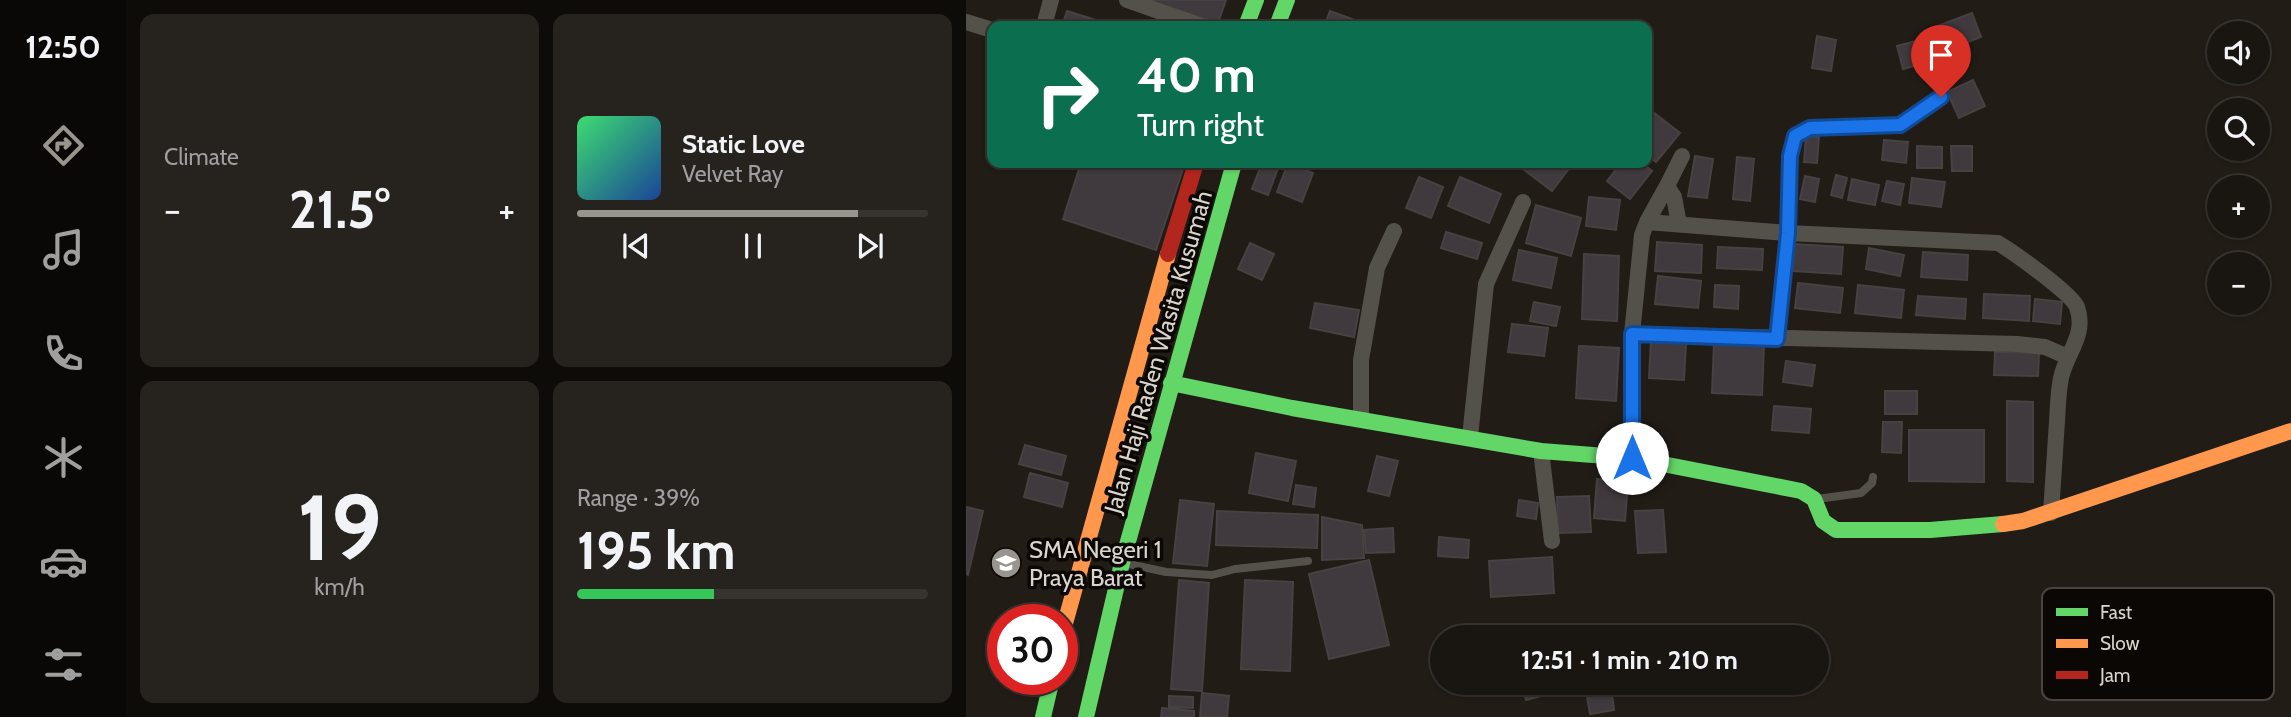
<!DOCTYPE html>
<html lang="en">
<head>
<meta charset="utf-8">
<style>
	:root { --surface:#191510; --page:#26221e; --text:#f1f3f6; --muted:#9f9f9f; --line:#373430; --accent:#99948d }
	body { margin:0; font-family:Cabin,sans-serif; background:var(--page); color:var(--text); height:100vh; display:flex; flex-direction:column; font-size:26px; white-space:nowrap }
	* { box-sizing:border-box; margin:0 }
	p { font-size:23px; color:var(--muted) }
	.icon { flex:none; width:38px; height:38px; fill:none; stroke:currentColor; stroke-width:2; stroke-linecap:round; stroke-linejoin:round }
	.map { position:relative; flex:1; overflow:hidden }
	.details { display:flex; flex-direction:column; gap:14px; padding:14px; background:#0e0c09; width:840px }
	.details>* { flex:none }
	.top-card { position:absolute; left:21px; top:21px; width:665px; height:147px; border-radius:14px; box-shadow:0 2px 5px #0004,0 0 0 2px var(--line); background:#0b6e4f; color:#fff; overflow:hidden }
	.controls { position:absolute; left:1241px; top:21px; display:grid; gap:14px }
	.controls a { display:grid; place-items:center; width:63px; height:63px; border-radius:50%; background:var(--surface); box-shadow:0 2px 5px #0004,0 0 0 2px var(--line); font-size:35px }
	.speed { position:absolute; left:21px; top:604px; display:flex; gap:14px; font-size:35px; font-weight:700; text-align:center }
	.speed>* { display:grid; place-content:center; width:91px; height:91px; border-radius:50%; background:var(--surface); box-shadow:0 2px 5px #0004,0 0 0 2px var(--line); line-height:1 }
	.speed .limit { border:10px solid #d22; background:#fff; color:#111 }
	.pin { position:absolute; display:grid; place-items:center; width:60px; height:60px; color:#fff; margin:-72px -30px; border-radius:50% 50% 50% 0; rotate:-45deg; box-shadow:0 0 7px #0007 }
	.pin .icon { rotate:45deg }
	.me { position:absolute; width:77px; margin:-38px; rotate:0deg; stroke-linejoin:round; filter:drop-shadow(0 0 5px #0008) }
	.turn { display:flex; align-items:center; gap:24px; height:147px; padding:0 35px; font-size:32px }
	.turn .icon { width:91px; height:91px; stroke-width:2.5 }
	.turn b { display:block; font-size:49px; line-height:60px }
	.big { font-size:52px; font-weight:800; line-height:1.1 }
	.details .widget { flex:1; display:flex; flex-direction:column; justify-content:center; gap:10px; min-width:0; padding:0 24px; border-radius:14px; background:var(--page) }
	.details .dial { align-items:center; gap:0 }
	.dial b { font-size:91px; line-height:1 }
	.song { display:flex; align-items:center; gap:21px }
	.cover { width:84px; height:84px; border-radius:10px; background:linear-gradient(135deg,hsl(140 70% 55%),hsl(220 70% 35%)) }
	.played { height:7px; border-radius:4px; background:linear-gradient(90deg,var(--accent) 80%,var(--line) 80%) }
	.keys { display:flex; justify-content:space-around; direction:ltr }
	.heat { display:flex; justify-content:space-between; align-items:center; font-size:38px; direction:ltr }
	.charge { height:10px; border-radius:5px; background:linear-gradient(90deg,#34c759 39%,var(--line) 0) }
	.details .tiles { flex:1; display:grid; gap:14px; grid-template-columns:repeat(2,1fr) }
	.trip { position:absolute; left:464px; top:625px; width:399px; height:70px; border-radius:35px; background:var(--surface); box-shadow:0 2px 5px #0004,0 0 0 2px var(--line); font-weight:800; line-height:70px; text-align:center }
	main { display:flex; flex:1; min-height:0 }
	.dock { display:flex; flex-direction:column; width:126px; justify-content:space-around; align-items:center; background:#0a0806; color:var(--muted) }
	.dock .icon { width:49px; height:49px }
	.dock .on { color:var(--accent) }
	.dock b { font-size:32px; color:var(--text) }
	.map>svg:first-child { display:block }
	.building { fill:#40393d; stroke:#464242; stroke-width:2 }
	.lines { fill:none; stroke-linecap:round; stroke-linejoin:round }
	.lane { stroke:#54514a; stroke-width:8 }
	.street { stroke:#54514a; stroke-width:16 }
	.fast { stroke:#63d668; stroke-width:16 }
	.slow { stroke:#ff974d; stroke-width:16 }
	.jam { stroke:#b3261e; stroke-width:16 }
	.route-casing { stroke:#114b97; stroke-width:18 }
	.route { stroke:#1a73e8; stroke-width:12 }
	.labels { text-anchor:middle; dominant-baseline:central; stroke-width:7; stroke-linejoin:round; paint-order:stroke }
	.street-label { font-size:24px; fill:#dad4cd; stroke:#0b0704 }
	.poi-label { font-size:24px; fill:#dad4cd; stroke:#0b0704; text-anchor:start }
	.key { fill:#0b0704; stroke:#494440; stroke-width:2 }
	.key-label { font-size:19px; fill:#dad4cd }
</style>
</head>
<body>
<main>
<nav class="dock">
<b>12:50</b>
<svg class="icon on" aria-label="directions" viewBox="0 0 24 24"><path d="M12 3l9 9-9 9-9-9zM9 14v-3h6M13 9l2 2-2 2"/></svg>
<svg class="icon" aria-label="music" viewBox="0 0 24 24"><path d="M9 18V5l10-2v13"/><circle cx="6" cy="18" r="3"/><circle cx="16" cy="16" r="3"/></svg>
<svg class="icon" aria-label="phone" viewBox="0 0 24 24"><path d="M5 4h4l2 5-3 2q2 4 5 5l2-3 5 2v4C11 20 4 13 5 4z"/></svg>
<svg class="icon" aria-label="climate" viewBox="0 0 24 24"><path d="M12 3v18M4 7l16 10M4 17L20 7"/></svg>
<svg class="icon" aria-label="car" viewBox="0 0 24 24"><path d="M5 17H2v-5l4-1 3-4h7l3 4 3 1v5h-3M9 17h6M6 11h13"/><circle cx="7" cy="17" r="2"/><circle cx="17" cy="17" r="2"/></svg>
<svg class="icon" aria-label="filters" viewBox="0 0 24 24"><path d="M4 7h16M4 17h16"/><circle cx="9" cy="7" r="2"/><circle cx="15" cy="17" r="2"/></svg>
</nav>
<section class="details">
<div class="tiles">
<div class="widget"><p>Climate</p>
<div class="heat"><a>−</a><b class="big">21.5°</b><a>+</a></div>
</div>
<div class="widget">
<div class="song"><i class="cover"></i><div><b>Static Love</b><p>Velvet Ray</p></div></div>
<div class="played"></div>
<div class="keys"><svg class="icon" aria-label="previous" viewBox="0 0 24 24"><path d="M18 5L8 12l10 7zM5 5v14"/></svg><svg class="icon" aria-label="pause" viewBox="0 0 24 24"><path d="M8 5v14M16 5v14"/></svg><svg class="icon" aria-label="next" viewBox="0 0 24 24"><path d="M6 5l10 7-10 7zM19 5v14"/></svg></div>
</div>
<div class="widget dial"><b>19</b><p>km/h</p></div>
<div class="widget"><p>Range · 39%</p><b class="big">195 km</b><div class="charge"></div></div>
</div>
</section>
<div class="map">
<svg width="1325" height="717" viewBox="0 0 1325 717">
	<rect width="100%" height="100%" fill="#211c16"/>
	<path class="building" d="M181 0H260L252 23Z
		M101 11 149 26H96Z
		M364 11 397 23 395 26H358Z
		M1006 13 1015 37 967 55 958 31Z
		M851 36 870 40 865 71 846 68Z
		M950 41 955 64 937 69 931 46Z
		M1007 80 1019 106 993 118 981 92Z
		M687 112 714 133 690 162 681 155V120Z
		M840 136 853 137 851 163 838 162Z
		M918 140 942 142 940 163 916 160Z
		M951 146 976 147V168H951Z
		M985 146H1006V171H986Z
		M729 156 747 159 741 198 722 196Z
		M771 157 788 159 784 201 767 199Z
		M115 163H219L190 250 97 219Z
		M296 163H314L302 195 286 189Z
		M322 163 347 173 336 202 311 192Z
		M562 163H607L586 191 557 169Z
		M655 163H676L686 171 664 199 641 181Z
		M870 175 881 178 876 198 865 195Z
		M839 176 853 179 849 202 834 199Z
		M453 177 477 187 465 218 440 208Z
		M494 177 535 194 523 223 482 206Z
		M946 178 979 182 975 207 943 203Z
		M886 179 913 185 909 205 882 200Z
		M921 181 938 184 934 205 916 201Z
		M623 197 654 200 650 230 620 226Z
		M570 205 615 218 605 256 560 243Z
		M480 232 516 243 511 259 475 248Z
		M691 242 736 245 735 273 689 271Z
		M284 243 308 254 296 280 272 269Z
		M828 244 877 247 875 274 827 271Z
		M752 247 797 249 796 270 751 268Z
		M903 248 938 255 934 276 900 269Z
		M553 250 591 258 585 288 547 280Z
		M957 252 1002 255 1001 280 955 277Z
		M618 254 653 256 651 321 616 319Z
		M692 276 735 281 732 308 689 304Z
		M832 283 877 288 874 313 829 308Z
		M749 285 773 286 772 309 748 307Z
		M892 285 938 290 935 318 889 313Z
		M1018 294 1064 296 1063 321 1017 318Z
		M952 296 1000 299 999 319 950 315Z
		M1069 299 1096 302 1094 324 1067 321Z
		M568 302 594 307 590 326 564 321Z
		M349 303 393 310 388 337 344 328Z
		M546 324 582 328 578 356 542 352Z
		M685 341 720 343 718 380 683 378Z
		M748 342 798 345 796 395 746 393Z
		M613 346 653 348 650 401 610 398Z
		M1029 352 1073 353 1072 376 1028 375Z
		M820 361 849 365 846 386 817 382Z
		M919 391H951V414H919Z
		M1041 401 1067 402V482L1041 481Z
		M808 406 845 409 843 433 806 430Z
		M917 422H936L935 453 916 452Z
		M943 430H1018V482L943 481Z
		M59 445 100 456 95 475 53 464Z
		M290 453 330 461 322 501 283 493Z
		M411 456 432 461 423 496 402 491Z
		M64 473 102 483 96 507 58 497Z
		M631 479 662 482 659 521 628 518Z
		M330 485 350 488 348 507 327 504Z
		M623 496 625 532 592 533 591 497Z
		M214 500 248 504 241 566 207 563Z
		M553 500 572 503 570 519 551 516Z
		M0 507 17 511 2 575 0 574Z
		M697 510 700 552 672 553 669 511Z
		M251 511 352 515 351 548 250 545Z
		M356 517 396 525 398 558 356 560Z
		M427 528 428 552 400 553 398 530Z
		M473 537 503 540 502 558 472 556Z
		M586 557 588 593 525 597 523 561Z
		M403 560 423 645 363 659 343 574Z
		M213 580 243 583 236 691 205 689Z
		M279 580 327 582 324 671 275 669Z
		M555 682H596L598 690 560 700Z
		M604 682H637L606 689Z
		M645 687 648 710 624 714 620 690Z
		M236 693 263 696 261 717H234Z
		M203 696 227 697V708L203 707Z
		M196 708 228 711V717H195Z"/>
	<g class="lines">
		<path class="lane" d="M851 499 895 493 906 483 907 477
			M163 564 200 572 246 575 269 569 342 561"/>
		<path class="street" d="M161 0 235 26
			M0 22 26 30
			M78 26 85 0
			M701 186 716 156
			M681 222 701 186 708 197 713 224
			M666 334 1051 344 1079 347 1102 357
			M811 339 822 233 824 156 829 136 844 128 934 125 975 97
			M395 419V360L411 268 428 231
			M504 437 520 284 557 202
			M575 451 586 541
			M666 458V334L676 235 681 222 822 233 1032 243C1047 252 1105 293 1111 307 1121 335 1100 353 1095 378 1092 392 1092 408 1091 421 1089 452 1087 483 1085 513"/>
		<path class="fast" d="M280 26 290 0
			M311 26 321 0
			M205 383 326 408 575 451 666 458 835 491 848 499 857 521 870 530H964L1037 524
			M77 717 86 679
			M120 717 156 563 268 163"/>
		<path class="slow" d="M1037 524 1057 521 1325 431
			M96 634 202 254"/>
		<path class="jam" d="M202 254 230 163"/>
	</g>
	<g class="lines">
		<g class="route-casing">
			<path id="route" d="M666 458V334L811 339 822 233 824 156 829 136 844 128 934 125 975 97"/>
		</g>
		<use href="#route" class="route"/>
	</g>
	<defs>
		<g id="school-disc" transform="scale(1.575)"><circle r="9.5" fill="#99948d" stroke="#0b0704"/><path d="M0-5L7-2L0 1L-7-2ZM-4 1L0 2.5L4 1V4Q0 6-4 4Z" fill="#fff"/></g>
	</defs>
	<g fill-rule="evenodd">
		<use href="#school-disc" x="40" y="563"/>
	</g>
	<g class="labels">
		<g class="street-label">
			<text transform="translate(192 352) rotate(-74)">Jalan Haji Raden Wasita Kusumah</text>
		</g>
		<g class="poi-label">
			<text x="63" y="549">SMA Negeri 1<tspan x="63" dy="28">Praya Barat</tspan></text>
		</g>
	</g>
	<rect x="1076" y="588" width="232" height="112" rx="10" class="key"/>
	<rect x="1090" y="608" width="32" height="8" fill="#63d668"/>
	<rect x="1090" y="639" width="32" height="9" fill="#ff974d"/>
	<rect x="1090" y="671" width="32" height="8" fill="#b3261e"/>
	<g class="key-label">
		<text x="1134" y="619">Fast</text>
		<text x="1134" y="650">Slow</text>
		<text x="1134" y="682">Jam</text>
	</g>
</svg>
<div class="controls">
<a><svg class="icon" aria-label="sound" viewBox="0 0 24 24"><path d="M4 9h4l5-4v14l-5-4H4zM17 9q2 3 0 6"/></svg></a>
<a><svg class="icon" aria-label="search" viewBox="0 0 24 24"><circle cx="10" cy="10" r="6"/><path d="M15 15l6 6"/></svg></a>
<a>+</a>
<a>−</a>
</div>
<div class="speed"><div class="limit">30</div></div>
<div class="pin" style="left:975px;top:97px;background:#d93025"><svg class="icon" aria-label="arrive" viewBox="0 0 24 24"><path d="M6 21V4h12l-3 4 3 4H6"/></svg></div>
<svg class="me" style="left:666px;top:458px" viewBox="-20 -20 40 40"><circle r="19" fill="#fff"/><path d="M0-13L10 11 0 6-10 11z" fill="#1a73e8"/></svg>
<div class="trip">12:51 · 1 min · 210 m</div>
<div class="top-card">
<div class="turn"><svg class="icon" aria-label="right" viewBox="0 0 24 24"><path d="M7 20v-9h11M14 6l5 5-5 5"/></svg><div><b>40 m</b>Turn right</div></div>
</div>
</div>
</main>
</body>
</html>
